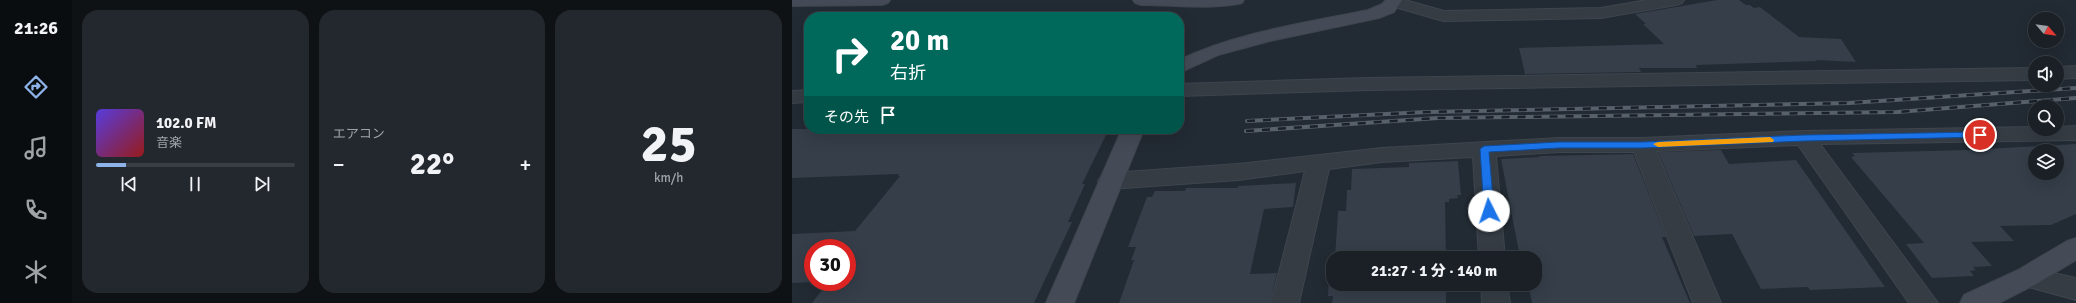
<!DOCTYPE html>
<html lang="ja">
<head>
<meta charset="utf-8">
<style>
	:root { --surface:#1a2026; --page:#23282e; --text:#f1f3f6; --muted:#9fa3a7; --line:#383e43; --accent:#8db3e8 }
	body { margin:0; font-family:Signika,"Noto Sans JP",sans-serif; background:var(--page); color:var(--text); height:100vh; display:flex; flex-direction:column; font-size:15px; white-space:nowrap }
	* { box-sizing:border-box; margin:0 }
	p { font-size:13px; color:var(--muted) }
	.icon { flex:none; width:22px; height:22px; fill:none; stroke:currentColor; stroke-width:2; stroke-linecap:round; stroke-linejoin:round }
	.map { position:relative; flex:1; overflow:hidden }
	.side { display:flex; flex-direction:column; gap:10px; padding:10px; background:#0e1215; width:720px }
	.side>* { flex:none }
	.banner { position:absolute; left:12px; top:12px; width:380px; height:122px; border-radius:16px; box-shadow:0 4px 16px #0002,0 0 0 1px var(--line); background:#00695c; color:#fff; overflow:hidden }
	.needle { width:26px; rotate:118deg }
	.buttons { position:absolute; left:1236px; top:12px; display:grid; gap:8px }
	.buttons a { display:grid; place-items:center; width:36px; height:36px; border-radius:50%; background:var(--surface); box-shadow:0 4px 16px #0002,0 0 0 1px var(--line); font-size:20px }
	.speed { position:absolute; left:12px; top:239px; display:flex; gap:8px; font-size:20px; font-weight:700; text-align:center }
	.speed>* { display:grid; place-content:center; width:52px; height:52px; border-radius:50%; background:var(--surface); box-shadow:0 4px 16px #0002,0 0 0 1px var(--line); line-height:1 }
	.speed .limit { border:6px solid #d22; background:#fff; color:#111 }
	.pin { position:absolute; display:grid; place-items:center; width:34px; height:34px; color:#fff; margin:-17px; border:2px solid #fff; border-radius:50%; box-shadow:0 1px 4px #0007 }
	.me { position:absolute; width:44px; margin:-22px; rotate:356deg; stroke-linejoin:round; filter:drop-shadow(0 0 3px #0008) }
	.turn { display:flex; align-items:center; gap:14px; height:84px; padding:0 20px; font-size:18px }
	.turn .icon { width:52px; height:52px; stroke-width:2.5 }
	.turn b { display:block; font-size:28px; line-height:34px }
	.then { display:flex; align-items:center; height:38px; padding:0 20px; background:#0003; gap:8px; font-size:15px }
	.big { font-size:30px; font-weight:800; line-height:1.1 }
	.side .widget { flex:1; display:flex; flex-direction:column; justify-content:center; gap:6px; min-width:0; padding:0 14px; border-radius:16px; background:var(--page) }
	.side .dial { align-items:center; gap:0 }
	.dial b { font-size:52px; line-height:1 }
	.song { display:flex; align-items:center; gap:12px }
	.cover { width:48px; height:48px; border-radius:6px; background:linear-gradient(135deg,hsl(250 70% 55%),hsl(0 70% 35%)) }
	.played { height:4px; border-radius:2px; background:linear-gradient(90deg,var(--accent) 15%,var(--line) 15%) }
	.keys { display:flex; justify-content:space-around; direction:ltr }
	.heat { display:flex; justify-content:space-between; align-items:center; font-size:22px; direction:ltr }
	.side .tiles { flex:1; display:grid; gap:10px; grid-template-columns:repeat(3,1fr) }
	.trip { position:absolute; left:534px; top:251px; width:216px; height:40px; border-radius:16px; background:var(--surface); box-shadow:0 4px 16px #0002,0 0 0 1px var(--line); font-weight:800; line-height:40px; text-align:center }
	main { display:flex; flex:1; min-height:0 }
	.dock { display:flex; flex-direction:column; width:72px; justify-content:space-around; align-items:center; background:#0a0d0f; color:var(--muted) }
	.dock .icon { width:28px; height:28px }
	.dock .on { color:var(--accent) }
	.dock b { font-size:18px; color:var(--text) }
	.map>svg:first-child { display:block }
	.building { fill:#353e49; fill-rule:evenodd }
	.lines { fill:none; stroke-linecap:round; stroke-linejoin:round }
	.street-casing { stroke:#3e454e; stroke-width:2 }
	.secondary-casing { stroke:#3e454e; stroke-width:2 }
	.street { fill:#353c44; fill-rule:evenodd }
	.secondary { fill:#444b56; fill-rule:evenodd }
	.rail-casing { stroke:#57606b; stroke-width:4 }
	.rail { stroke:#1b2128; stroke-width:2.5; stroke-dasharray:8; stroke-linecap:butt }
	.route { fill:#1a73e8; stroke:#114b97 }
	.slow { fill:#f59e0b }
</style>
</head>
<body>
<main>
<nav class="dock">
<b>21:26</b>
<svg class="icon on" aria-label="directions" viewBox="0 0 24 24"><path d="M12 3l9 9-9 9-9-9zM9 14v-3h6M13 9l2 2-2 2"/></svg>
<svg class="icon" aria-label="music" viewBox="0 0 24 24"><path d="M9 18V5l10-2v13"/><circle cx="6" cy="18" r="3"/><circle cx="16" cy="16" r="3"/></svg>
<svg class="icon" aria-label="phone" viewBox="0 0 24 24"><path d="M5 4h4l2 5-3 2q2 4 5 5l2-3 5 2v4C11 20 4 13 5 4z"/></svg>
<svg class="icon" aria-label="climate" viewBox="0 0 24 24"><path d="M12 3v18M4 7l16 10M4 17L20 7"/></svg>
</nav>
<section class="side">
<div class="tiles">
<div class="widget">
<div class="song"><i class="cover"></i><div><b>102.0 FM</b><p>音楽</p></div></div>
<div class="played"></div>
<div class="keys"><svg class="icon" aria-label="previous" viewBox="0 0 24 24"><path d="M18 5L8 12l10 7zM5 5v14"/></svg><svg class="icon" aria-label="pause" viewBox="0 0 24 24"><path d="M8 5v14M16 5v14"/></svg><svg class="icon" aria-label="next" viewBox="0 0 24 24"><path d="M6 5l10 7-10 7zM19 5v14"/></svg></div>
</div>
<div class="widget"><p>エアコン</p>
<div class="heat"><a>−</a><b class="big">22°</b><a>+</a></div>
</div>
<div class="widget dial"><b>25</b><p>km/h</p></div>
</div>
</section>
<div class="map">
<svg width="1284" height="303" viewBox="0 0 1284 303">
	<rect width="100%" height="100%" fill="#222a33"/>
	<path class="building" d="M925 0H947L954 5H958L962 8 968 7 1007 37 1049 39 1064 62 1024 60 1025 61 904 65 905 68H847L849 72 733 74 727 48 872 44 851 24H854L843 14Z
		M0 129H183V133L228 132 229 129H317L290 184H293L276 222H280L242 303H20L36 282H55V248H21V282L0 283V234L63 231 108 176H106L107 174 0 178Z
		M1284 144V214L1259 225 1208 226 1222 241 1179 242 1200 266 1181 267 1184 270 1178 271 1182 276 1140 278 1114 244 1132 243 1059 157 1063 156 1060 153 1176 150ZM1243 151H1265V173H1243Z
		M929 150 937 164 1004 160 1093 287 1018 290 1016 287 969 289 940 234 902 236 866 152Z
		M841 154 874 237H870L898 303H740L736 284H743V258H731L730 252H727L709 159 748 157 747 156Z
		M666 161 669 195H665L666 198 657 199V202H653L654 258H543L546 211H554L555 190H559L560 169 617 167V163Z
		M504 183 501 207 472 209 458 274 485 273 478 303H327L342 260H339L344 247H336L355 197H360L363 191H393L394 188H446V186Z
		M537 274H541V284H654V303H540L541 296H536Z"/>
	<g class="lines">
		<g class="street-casing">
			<path id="street" d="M595 0H613L652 11 809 8 855 0H892L890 3 884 5 809 18 651 21 596 5 594 2Z
				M1284 66V78L1265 79V67Z
				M1243 68V80L576 90 387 96V84L576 78Z
				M17 90V102L0 103V91Z
				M1284 126V140L1028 144 1146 303H1117L1006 145 864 151 929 303H901L842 152H767L704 156 713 258H687L681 157 590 162 537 169 507 303H479L513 171 446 180 318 189 310 187 306 181 310 175 318 173 446 164 590 148 767 138H850L1012 131 1243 127V129H1265V127Z
				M1235 267 1284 278V300L1226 284 1222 277 1226 270Z
				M689 284H715L718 303H690Z"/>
		</g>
		<g class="secondary-casing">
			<path id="secondary" d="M0 0H98L96 3 90 5 0 6Z
				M341 0H452L450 3C422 10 379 5 349 5L343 3Z
				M594 0H610L602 12 587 18 478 41 426 55 387 73V60C446 32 513 23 576 10L590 4Z
				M330 129H352L282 303H254Z
				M1284 238V260L1244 284 1207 303H1168L1172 295 1226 270 1275 241Z"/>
		</g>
		<use href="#street" class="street"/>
		<use href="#secondary" class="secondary"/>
		<g class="rail-casing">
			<path id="rail" d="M455 121 635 112 1057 103 1284 88
				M454 131 646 118 1105 112 1284 98"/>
		</g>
		<use href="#rail" class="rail"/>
	</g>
	<path class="route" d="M1188 132 1191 133V137L1012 141 850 148H767L697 152 702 211 697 215 692 211 688 149 692 146 767 142H850L1012 135Z"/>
	<path class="slow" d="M978 137 982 140 981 142 866 147 861 144 866 142Z"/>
</svg>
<div class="buttons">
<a><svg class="needle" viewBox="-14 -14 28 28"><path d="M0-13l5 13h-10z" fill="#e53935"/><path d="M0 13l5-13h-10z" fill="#9fa3a7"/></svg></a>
<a><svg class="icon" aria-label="sound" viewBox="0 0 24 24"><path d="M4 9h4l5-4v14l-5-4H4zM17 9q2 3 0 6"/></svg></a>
<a><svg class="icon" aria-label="search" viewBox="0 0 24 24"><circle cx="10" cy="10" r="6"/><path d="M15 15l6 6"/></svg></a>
<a><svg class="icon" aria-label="layers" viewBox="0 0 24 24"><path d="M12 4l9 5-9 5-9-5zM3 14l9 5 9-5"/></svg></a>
</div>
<div class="speed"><div class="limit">30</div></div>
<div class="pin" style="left:1188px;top:135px;background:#d93025"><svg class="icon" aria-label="arrive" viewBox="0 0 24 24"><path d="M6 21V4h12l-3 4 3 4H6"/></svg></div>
<svg class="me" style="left:697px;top:211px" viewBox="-20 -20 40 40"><circle r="19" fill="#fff"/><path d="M0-13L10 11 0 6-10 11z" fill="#1a73e8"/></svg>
<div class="trip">21:27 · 1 分 · 140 m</div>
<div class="banner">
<div class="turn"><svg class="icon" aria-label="right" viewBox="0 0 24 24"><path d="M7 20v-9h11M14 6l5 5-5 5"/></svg><div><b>20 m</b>右折</div></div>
<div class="then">その先<svg class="icon" aria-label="arrive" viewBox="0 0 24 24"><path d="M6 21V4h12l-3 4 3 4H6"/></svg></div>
</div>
</div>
</main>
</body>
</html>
